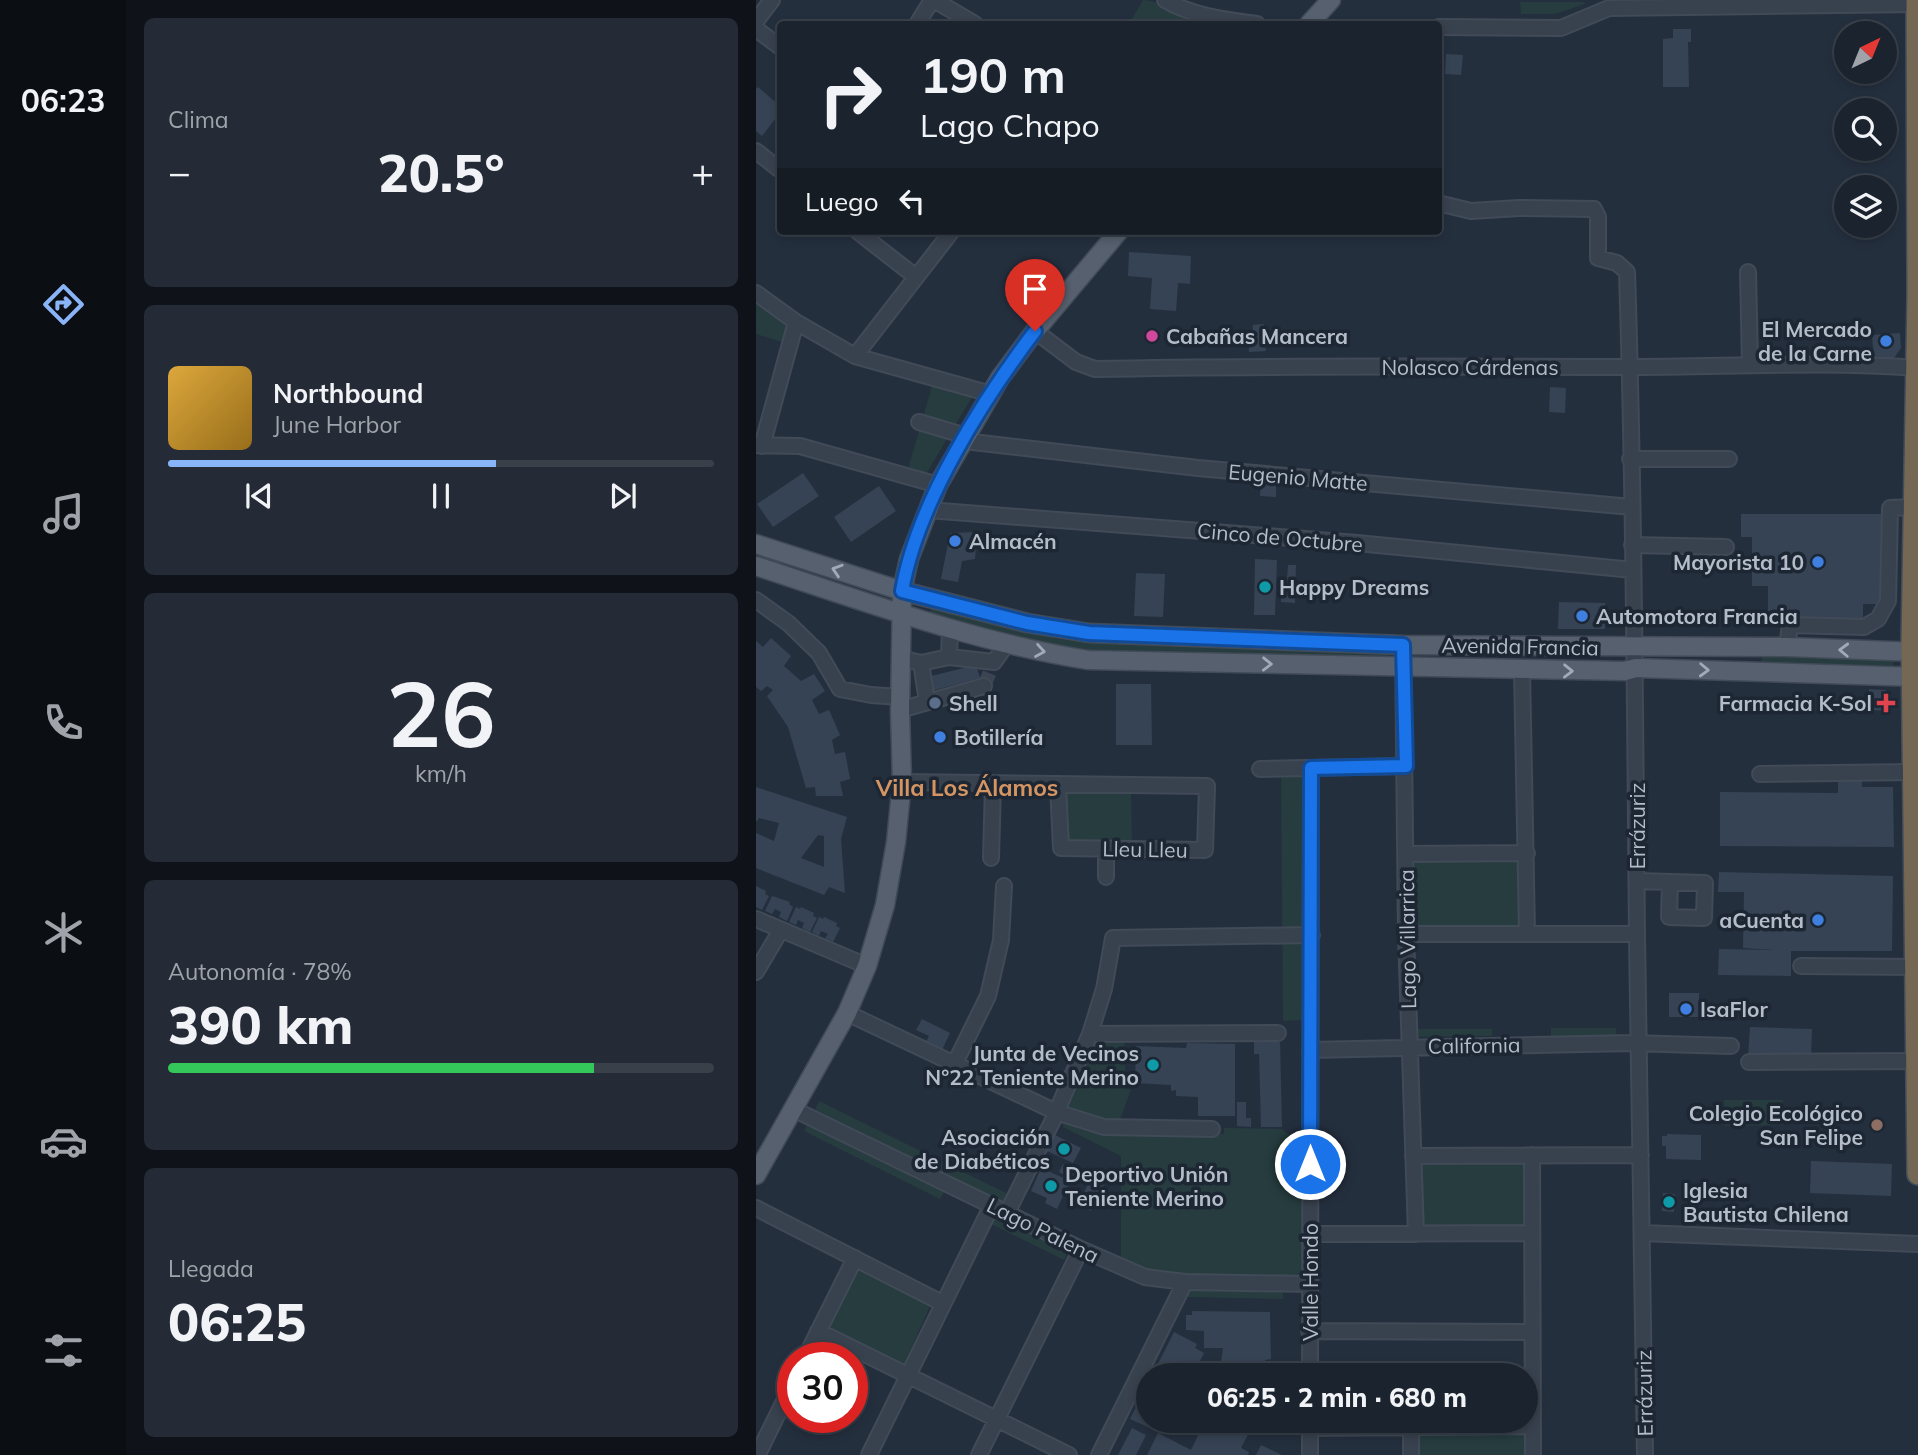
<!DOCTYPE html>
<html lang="es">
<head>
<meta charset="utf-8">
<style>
	:root { --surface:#1b232e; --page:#242b36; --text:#f1f3f6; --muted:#a0a4aa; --line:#39404a; --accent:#8ab4f8 }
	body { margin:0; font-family:Mulish,sans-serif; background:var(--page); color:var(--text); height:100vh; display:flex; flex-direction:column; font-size:26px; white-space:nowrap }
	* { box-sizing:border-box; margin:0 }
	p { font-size:23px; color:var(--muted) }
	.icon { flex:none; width:38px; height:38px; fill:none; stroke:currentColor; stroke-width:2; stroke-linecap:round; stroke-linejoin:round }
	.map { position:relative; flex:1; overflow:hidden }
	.panel { display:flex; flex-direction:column; gap:18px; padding:18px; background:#0f1319; width:630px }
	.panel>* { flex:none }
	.top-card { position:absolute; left:21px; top:21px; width:665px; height:214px; border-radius:7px; box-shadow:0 4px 10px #0003,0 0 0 2px var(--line); background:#1b232e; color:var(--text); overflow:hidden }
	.needle { width:46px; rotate:43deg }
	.fabs { position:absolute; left:1078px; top:21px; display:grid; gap:14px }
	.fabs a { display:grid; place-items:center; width:63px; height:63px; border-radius:50%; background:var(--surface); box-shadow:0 4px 10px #0003,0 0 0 2px var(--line); font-size:35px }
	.speed { position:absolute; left:21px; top:1342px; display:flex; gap:14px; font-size:35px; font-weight:700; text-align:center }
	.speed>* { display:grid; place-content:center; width:91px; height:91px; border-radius:50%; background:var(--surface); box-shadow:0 4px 10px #0003,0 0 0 2px var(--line); line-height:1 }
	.speed .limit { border:10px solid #d22; background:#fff; color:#111 }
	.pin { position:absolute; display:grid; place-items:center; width:60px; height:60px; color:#fff; margin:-72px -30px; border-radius:50% 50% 50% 0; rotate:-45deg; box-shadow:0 0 7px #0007 }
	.pin .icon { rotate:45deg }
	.me { position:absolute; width:77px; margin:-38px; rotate:0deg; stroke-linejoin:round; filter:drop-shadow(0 0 5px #0008) }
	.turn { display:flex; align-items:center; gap:24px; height:147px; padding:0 28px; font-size:32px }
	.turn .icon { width:91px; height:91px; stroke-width:2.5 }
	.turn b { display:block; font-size:49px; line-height:60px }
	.then { display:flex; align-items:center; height:66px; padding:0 28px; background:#0003; gap:14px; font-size:26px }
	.big { font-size:52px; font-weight:800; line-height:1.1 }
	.panel .tile { flex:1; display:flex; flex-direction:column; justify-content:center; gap:10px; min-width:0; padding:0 24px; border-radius:10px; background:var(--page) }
	.panel .dial { align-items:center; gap:0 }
	.dial b { font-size:91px; line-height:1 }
	.song { display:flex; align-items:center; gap:21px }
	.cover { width:84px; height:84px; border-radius:10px; background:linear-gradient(135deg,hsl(40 70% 55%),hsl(40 70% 35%)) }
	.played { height:7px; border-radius:4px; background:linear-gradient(90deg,var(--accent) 60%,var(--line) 60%) }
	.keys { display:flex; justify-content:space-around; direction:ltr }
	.heat { display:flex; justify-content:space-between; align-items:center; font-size:38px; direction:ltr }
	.charge { height:10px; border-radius:5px; background:linear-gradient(90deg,#34c759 78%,var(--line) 0) }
	.trip { position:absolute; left:380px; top:1363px; width:402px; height:70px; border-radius:35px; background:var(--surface); box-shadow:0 4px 10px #0003,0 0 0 2px var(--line); font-weight:800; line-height:70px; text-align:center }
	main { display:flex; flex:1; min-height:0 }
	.tabs { display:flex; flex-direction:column; width:126px; justify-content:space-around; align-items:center; background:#0b0e12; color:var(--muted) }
	.tabs .icon { width:49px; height:49px }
	.tabs .selected { color:var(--accent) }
	.tabs b { font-size:32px; color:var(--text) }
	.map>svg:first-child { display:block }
	.green { fill:#263c3f }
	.building { fill:#364354; fill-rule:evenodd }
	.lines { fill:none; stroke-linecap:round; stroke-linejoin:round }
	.minor-tunnel { stroke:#3a4453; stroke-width:14; stroke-dasharray:14 7; stroke-linecap:butt }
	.minor-casing { stroke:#414a57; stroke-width:18 }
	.major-casing { stroke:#414a57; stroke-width:21 }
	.highway-casing { stroke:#434c59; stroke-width:24 }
	.minor { stroke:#38414e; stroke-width:14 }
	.major { stroke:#56606e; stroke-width:18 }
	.highway { stroke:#746855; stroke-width:21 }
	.oneway { stroke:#a1aab7 }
	.route-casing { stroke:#114b97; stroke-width:18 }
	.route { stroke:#1a73e8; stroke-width:12 }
	.hotel-dot { fill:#d1479c; stroke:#1d2633; stroke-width:2.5 }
	.shop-dot { fill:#3f7fe0; stroke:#1d2633; stroke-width:2.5 }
	.culture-dot { fill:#0f9aa8; stroke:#1d2633; stroke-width:2.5 }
	.service-dot { fill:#5c6f8a; stroke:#1d2633; stroke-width:2.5 }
	.health-dot { fill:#e0444e; stroke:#1d2633; stroke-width:2.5 }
	.education-dot { fill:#8d6e63; stroke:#1d2633; stroke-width:2.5 }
	.labels { text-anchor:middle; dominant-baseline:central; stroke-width:7; stroke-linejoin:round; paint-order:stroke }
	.poi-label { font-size:21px; font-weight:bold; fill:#b4bcc9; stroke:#1d2633; text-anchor:start }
	.street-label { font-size:21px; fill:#b4bcc9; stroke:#1d2633 }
	.neighbourhood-label { font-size:23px; font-weight:bold; fill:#d59563; stroke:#1d2633 }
</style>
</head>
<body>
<main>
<nav class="tabs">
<b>06:23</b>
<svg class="icon selected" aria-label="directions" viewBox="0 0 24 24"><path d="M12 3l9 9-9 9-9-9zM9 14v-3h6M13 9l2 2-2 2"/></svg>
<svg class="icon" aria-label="music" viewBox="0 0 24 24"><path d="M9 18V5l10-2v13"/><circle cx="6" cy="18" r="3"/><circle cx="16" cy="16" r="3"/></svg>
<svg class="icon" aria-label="phone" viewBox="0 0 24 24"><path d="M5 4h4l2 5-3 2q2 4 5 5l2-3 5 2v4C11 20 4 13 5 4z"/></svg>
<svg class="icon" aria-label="climate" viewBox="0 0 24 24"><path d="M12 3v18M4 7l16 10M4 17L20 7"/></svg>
<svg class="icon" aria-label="car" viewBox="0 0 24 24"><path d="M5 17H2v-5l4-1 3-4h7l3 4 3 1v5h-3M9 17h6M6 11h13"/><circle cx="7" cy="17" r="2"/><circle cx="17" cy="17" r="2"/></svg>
<svg class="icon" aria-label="filters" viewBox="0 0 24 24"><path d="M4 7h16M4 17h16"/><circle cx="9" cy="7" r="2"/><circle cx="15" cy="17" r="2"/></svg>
</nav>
<section class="panel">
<div class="tile"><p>Clima</p>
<div class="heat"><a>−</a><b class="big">20.5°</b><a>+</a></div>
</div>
<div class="tile">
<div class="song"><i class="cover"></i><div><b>Northbound</b><p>June Harbor</p></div></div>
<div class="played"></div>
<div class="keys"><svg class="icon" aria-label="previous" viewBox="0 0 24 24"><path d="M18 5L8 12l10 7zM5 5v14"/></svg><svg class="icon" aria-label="pause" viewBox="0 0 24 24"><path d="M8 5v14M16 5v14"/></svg><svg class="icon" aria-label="next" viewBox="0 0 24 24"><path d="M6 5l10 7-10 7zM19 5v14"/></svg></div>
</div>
<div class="tile dial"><b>26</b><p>km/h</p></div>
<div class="tile"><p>Autonomía · 78%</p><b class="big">390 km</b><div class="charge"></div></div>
<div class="tile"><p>Llegada</p><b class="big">06:25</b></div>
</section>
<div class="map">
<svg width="1162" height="1455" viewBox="0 0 1162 1455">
	<rect width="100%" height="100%" fill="#242f3e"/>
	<path class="green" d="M387 0C404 0 428 19 446 24H373Z
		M764 2H828L829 4 799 14H765Z
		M0 296 35 322 29 343 0 334Z
		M176 386 216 397 170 474 152 469Z
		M174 607 302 639 340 642 489 649 628 650 632 651 633 655 629 659 342 653 298 648 175 615Z
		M1006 655 1137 659V666L1006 663Z
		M525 774 549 775V1020L527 1021Z
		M307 788 375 789 376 846 311 843Z
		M654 859H768L767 929H654Z
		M795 1028H860V1036H795Z
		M662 1029H736V1036L662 1037Z
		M337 1039H368L370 1089 375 1090 363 1122 342 1121 304 1109Z
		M968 1100H1027V1125L969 1126Z
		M63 1101 252 1194 248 1202 59 1110Z
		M308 1119 367 1131 468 1134V1128L526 1129 545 1146 547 1269 540 1277 448 1276 397 1271 365 1258V1156L307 1127Z
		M52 1122 189 1190 184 1199 48 1131Z
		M670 1159H771L772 1229 665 1230 664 1164Z
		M239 1216 312 1252 308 1260 235 1224Z
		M99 1263 175 1304 148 1364 68 1326Z
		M432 1289 527 1291V1299L432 1297Z
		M772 1432 773 1455H661L660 1433Z"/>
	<path class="building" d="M917 29H935V42H932L933 87H907V39L917 38Z
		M690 54 707 55 705 75 689 74Z
		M2 87 24 106V113L6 136 0 131V89Z
		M373 252 435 256 434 284 422 283 420 311 394 309 396 278 372 276Z
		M508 324 510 351 493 352 492 335 496 334 497 325Z
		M1144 333 1145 348 1138 358 1118 359 1116 335Z
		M794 387 810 388 809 413 793 412Z
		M47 473 63 496 17 527 1 504Z
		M505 484H520V497L504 496Z
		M123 486 140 511 95 542 78 517Z
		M985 514H1128V604H1107V621H1012V586H996V537H985Z
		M221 532 219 559 206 561 202 582 185 579 194 533Z
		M499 559 521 560 519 615H498Z
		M532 565H540L539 603 525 602 526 579H531Z
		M380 573 409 574 407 617 378 616Z
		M803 602 849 603V629H802Z
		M15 638 35 656 28 666 45 681 58 674 69 691 56 700 63 714 73 710 84 735 76 740 79 754 89 752 94 779 84 782 87 796H60L59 787 50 788 32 727 11 696 17 690 11 686 5 691 0 687V641L7 647Z
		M220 665 224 678 175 691 171 677Z
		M360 684H395L396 745H360Z
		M1113 689 1129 690 1135 695 1134 711 1112 710Z
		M1082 781H1106V787H1137L1138 847 964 846V792L1082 793Z
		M0 787 91 817 85 839 89 893 73 887 68 895 0 868V833L18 841 23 823 3 818 0 822ZM62 835 68 836V867L45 858Z
		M963 872 1137 876 1136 951H1035V976L962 975 963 949 1018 950 987 948 988 892H962Z
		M0 886 10 891 9 894 13 896 6 910 0 907Z
		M16 896 34 902 33 904 37 907 31 921 23 917 25 912 19 909 16 914 9 911Z
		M40 907 44 909 45 907 58 913 57 916 61 918 54 932 46 928 48 923 42 920 40 925 33 922Z
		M63 917 67 919 68 917 81 923 80 926 84 928 77 942 69 938 72 934 65 931 63 936 56 932Z
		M913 993H943V1001H947V1017H913Z
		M166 1019 194 1033 186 1050 170 1042 173 1036 160 1030Z
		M994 1027 1056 1029 1055 1059 992 1057Z
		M498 1042H524L526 1127H505L503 1054H498Z
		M431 1043 479 1044V1116H442V1097L420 1096V1090L415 1091V1085L379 1083 380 1046 430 1048Z
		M481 1102H490V1118H495V1127L481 1126Z
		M911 1134 945 1135V1160L910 1159V1146H906V1136H911Z
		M299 1135 325 1148 317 1163 291 1151Z
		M1055 1161 1136 1164 1135 1196 1054 1193Z
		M307 1164 320 1170 316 1179 303 1172Z
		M285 1168 314 1181 301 1209 289 1203 291 1198 275 1191Z
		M339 1171 352 1177 335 1211 322 1204Z
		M907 1193 919 1194 918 1212 906 1211Z
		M436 1311 514 1312 515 1359 509 1360 508 1371 474 1369 475 1366 465 1362 467 1348H448V1331L430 1330V1315H436Z
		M418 1332 441 1344 439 1348 448 1353 436 1376H396Z
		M465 1363 472 1366 468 1376H439L445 1364Z
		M392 1383V1421H413L407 1434 374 1419Z
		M449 1421H499L485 1448 493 1452 492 1455H391L402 1433 435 1450Z
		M376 1428 390 1435 380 1455H362Z
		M505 1445 526 1455H500Z"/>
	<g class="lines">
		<path class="minor-tunnel" d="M228 686 238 662"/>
		<g class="minor-casing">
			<path id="minor" d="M178 0 219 24
				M409 0C436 16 471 20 501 24
				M0 21 16 0
				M161 24 176 0
				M682 27 805 28 853 8 1161 4
				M0 29 24 47
				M0 151 24 170
				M682 203 715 211 763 208 838 209 842 217V258L861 263 871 272C878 494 879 716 881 938 883 1110 887 1283 889 1455
				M101 231 160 277
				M992 272 994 365
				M0 293 40 322 99 356 235 394
				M279 331 320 362 339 369C518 365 696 367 875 367 970 367 1066 361 1161 368
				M99 356 196 231
				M163 422 210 436
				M208 441 442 468 876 507
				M0 445 44 446 182 485
				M6 446 40 322
				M874 459H973
				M172 510 601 543 877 570
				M876 545 970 547
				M0 600 32 623 63 653 84 689 115 695 144 697
				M647 645 650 934 660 1234
				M1031 647 1034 625 1108 627 1122 619 1132 601 1134 508 1158 507
				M193 657 194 630
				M144 658 165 663 193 657 238 662 250 645
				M165 663 171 701
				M766 670 771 933
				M144 710 228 686
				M504 769 650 766
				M1004 774 1157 772
				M146 782 451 786 449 850 305 848 302 784
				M650 854 771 853
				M235 858 237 784
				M350 877V848
				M881 881 949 883 948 918 913 917 914 882
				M0 919 111 966
				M650 934H881
				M1045 966 1161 967
				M0 972 25 930
				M91 1013 300 1112 348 1127 456 1129
				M334 1034 522 1033
				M554 1050 875 1043 975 1046
				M993 1062 1161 1061
				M198 1065 232 996 245 940 248 886
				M37 1109 325 1249 389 1277 429 1282 554 1284
				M776 1155 777 1455
				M657 1156 885 1155
				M0 1208 186 1303
				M251 1213 297 1120 334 1034 348 989 357 938 556 935
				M886 1233 1162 1244
				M554 1234 776 1233
				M62 1331 313 1455
				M553 1331 775 1332
				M49 1358 99 1258
				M554 1376 555 768
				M554 1428 776 1426
				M655 1428V1455
				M3 1452 37 1383
				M113 1455 236 1205
				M223 1455 325 1249
				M343 1455 429 1282
				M554 1455V1421"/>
		</g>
		<g class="major-casing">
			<path id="major" d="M553 24 575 0
				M0 544 146 591 271 623 333 633 647 645 1031 647 1162 652
				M0 566C110 602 218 642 332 660L869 671 880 668 1162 677
				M0 1175 91 1013 111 966 129 905 140 842 146 782 144 710 146 591 153 559 172 510 182 485 244 378 279 331 363 231"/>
		</g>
		<g class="highway-casing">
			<path id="highway" d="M1161 0 1162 294 1156 644 1162 1174"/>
		</g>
		<use href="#minor" class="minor"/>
		<use href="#major" class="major"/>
		<use href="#highway" class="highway"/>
	</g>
	<defs><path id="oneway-chevron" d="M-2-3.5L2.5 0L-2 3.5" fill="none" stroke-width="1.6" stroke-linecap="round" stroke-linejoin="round" transform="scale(1.75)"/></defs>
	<g class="oneway">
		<use href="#oneway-chevron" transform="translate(81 570) rotate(-162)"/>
		<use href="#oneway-chevron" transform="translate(1088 650) rotate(-178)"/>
		<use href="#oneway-chevron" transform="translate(284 651) rotate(10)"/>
		<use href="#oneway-chevron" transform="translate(511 664) rotate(1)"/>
		<use href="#oneway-chevron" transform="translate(948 670) rotate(2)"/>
		<use href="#oneway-chevron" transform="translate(812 671) rotate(1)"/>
	</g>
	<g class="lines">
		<g class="route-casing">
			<path id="route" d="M279 331C226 401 161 504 146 591L271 623 333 633 647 645 650 766 555 768 554 1164"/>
		</g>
		<use href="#route" class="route"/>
	</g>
	<circle class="hotel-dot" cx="396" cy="336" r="7"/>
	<g class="shop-dot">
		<circle cx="1130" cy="341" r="7"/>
		<circle cx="199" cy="541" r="7"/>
		<circle cx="1062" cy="562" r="7"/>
		<circle cx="826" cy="616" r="7"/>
		<circle cx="184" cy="737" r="7"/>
		<circle cx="1062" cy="920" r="7"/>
		<circle cx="930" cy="1009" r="7"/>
	</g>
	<g class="culture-dot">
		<circle cx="509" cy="587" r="7"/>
		<circle cx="397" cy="1065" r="7"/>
		<circle cx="308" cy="1149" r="7"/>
		<circle cx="295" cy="1186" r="7"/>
		<circle cx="913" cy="1202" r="7"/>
	</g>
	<circle class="service-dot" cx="179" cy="703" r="7"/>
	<path class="health-dot" d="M1126.5 692.5h7v7h7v7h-7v7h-7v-7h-7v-7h7z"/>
	<circle class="education-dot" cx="1121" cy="1125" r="7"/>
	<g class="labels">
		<g class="poi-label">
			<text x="1116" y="329" text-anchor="end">El Mercado<tspan x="1116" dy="24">de la Carne</tspan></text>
			<text x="410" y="336">Cabañas Mancera</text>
			<text x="213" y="541">Almacén</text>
			<text x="1048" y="562" text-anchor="end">Mayorista 10</text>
			<text x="523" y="587">Happy Dreams</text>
			<text x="840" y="616">Automotora Francia</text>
			<text x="193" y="703">Shell</text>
			<text x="1116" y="703" text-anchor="end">Farmacia K-Sol</text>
			<text x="198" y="737">Botillería</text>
			<text x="1048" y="920" text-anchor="end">aCuenta</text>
			<text x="944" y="1009">IsaFlor</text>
			<text x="383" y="1053" text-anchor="end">Junta de Vecinos<tspan x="383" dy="24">N°22 Teniente Merino</tspan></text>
			<text x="1107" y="1113" text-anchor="end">Colegio Ecológico<tspan x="1107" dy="24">San Felipe</tspan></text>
			<text x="294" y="1137" text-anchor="end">Asociación<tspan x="294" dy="24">de Diabéticos</tspan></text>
			<text x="309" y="1174">Deportivo Unión<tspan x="309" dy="24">Teniente Merino</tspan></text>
			<text x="927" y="1190">Iglesia<tspan x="927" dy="24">Bautista Chilena</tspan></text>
		</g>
		<g class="street-label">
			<text x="714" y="367">Nolasco Cárdenas</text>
			<text transform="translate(542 477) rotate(5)">Eugenio Matte</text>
			<text transform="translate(524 537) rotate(5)">Cinco de Octubre</text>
			<text transform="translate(764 646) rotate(1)">Avenida Francia</text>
			<text transform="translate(881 826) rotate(-90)">Errázuriz</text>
			<text transform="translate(389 849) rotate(1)">Lleu Lleu</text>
			<text transform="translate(651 939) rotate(-91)">Lago Villarrica</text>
			<text transform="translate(718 1045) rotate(-1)">California</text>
			<text transform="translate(287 1230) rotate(26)">Lago Palena</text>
			<text transform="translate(554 1282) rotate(-90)">Valle Hondo</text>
			<text transform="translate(888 1393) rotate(-91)">Errázuriz</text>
		</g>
		<g class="neighbourhood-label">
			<text x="211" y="787">Villa Los Álamos</text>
		</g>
	</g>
</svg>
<div class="fabs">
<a><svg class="needle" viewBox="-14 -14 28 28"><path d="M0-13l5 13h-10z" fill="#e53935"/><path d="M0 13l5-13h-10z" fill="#a0a4aa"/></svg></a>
<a><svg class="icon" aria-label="search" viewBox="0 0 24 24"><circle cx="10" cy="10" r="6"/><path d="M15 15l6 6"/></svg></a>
<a><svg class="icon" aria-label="layers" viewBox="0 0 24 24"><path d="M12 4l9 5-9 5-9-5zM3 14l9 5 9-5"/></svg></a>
</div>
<div class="speed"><div class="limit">30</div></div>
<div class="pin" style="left:279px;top:331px;background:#d93025"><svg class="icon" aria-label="arrive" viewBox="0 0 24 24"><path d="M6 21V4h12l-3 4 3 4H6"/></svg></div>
<svg class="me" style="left:554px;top:1164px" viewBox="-20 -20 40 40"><circle r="17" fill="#1a73e8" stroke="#fff" stroke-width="3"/><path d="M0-11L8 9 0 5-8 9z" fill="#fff"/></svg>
<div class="trip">06:25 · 2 min · 680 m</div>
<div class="top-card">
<div class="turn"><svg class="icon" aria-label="right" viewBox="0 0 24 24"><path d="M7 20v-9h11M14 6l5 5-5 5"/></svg><div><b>190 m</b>Lago Chapo</div></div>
<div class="then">Luego<svg class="icon" aria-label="left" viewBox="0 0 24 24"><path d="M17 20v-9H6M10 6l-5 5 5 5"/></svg></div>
</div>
</div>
</main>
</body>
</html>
